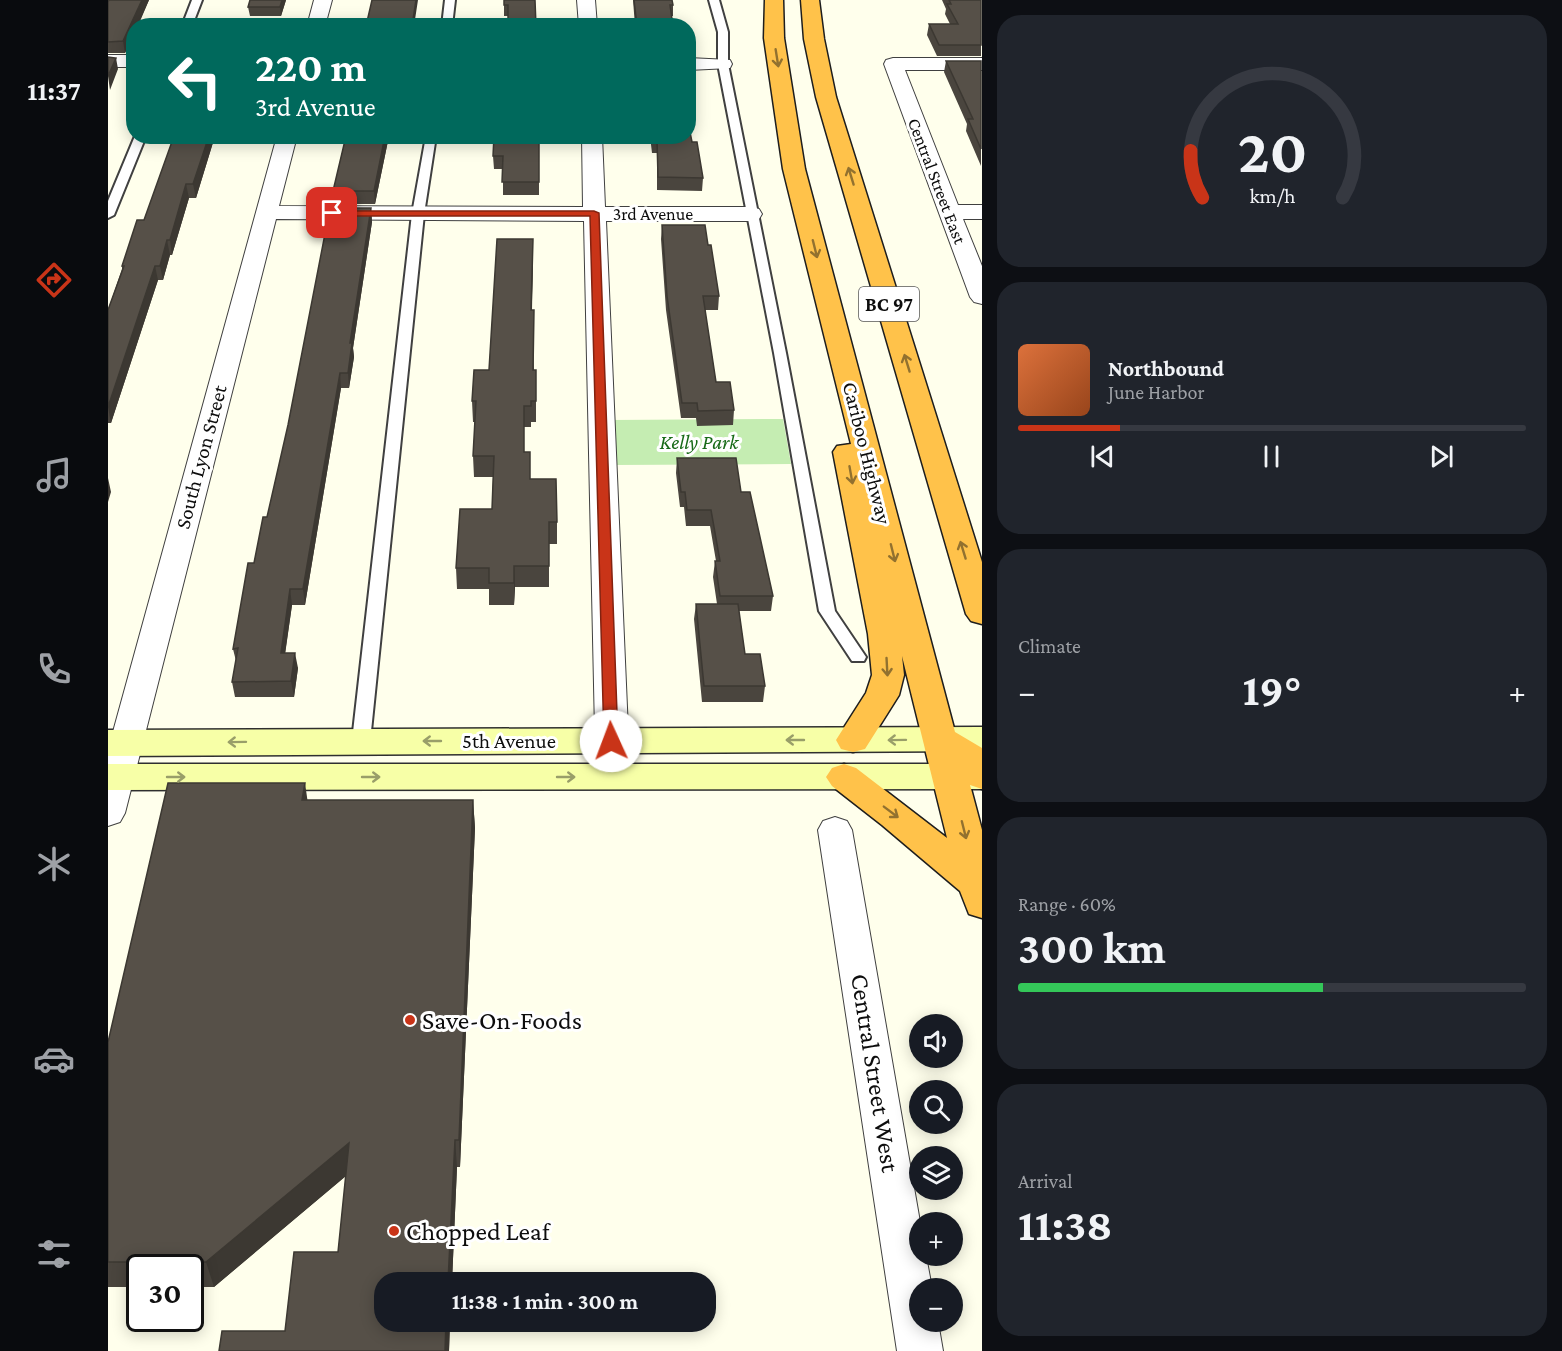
<!DOCTYPE html>
<html lang="en">
<head>
<meta charset="utf-8">
<style>
	:root { --surface:#171b24; --page:#20242c; --text:#f1f3f6; --muted:#9ea1a6; --line:#363941; --accent:#c93418 }
	body { margin:0; font-family:"Crimson Pro",serif; background:var(--page); color:var(--text); height:100vh; display:flex; flex-direction:column; font-size:22px; white-space:nowrap }
	* { box-sizing:border-box; margin:0 }
	p { font-size:20px; color:var(--muted) }
	.icon { flex:none; width:33px; height:33px; fill:none; stroke:currentColor; stroke-width:2; stroke-linecap:round; stroke-linejoin:round }
	.map { position:relative; flex:1; overflow:hidden }
	.side { display:flex; flex-direction:column; gap:15px; padding:15px; background:#0d0f14; width:580px }
	.side>* { flex:none }
	.guide { position:absolute; left:18px; top:18px; width:570px; height:126px; border-radius:24px; box-shadow:0 3px 15px #0003; background:#00695c; color:#fff; overflow:hidden }
	.fabs { position:absolute; left:801px; top:1014px; display:grid; gap:12px }
	.fabs a { display:grid; place-items:center; width:54px; height:54px; border-radius:50%; background:var(--surface); box-shadow:0 3px 15px #0003; font-size:30px }
	.speed { position:absolute; left:18px; top:1254px; display:flex; gap:12px; font-size:30px; font-weight:700; text-align:center }
	.speed>* { display:grid; place-content:center; width:78px; height:78px; border-radius:50%; background:var(--surface); box-shadow:0 3px 15px #0003; line-height:1 }
	.speed .limit { border:3px solid #111; border-radius:9px; background:#fff; color:#111 }
	.pin { position:absolute; display:grid; place-items:center; width:51px; height:51px; color:#fff; margin:-26px; border-radius:12px; box-shadow:0 3px 9px #0006 }
	.me { position:absolute; width:66px; margin:-33px; rotate:358deg; stroke-linejoin:round; filter:drop-shadow(0 0 4px #0008) }
	.turn { display:flex; align-items:center; gap:21px; height:126px; padding:0 30px; font-size:27px }
	.turn .icon { width:78px; height:78px; stroke-width:2.5 }
	.turn b { display:block; font-size:42px; line-height:51px }
	.big { font-size:45px; font-weight:700; line-height:1.1 }
	.side .widget { flex:1; display:flex; flex-direction:column; justify-content:center; gap:9px; min-width:0; padding:0 21px; border-radius:24px; background:var(--page) }
	.side .dial { align-items:center; gap:0 }
	.dial svg { height:156px; overflow:visible; fill:none; stroke:var(--line); stroke-width:7; stroke-linecap:round; text-anchor:middle }
	.dial text { fill:var(--text); stroke:none }
	.song { display:flex; align-items:center; gap:18px }
	.cover { width:72px; height:72px; border-radius:9px; background:linear-gradient(135deg,hsl(20 70% 55%),hsl(20 70% 35%)) }
	.played { height:6px; border-radius:3px; background:linear-gradient(90deg,var(--accent) 20%,var(--line) 20%) }
	.keys { display:flex; justify-content:space-around; direction:ltr }
	.heat { display:flex; justify-content:space-between; align-items:center; font-size:33px; direction:ltr }
	.charge { height:9px; border-radius:4px; background:linear-gradient(90deg,#34c759 60%,var(--line) 0) }
	.trip { position:absolute; left:266px; top:1272px; width:342px; height:60px; border-radius:24px; background:var(--surface); box-shadow:0 3px 15px #0003; font-weight:700; line-height:60px; text-align:center }
	main { display:flex; flex:1; min-height:0 }
	.tabs { display:flex; flex-direction:column; width:108px; justify-content:space-around; align-items:center; background:#090b0e; color:var(--muted) }
	.tabs .icon { width:42px; height:42px }
	.tabs .active { color:var(--accent) }
	.tabs b { font-size:27px; color:var(--text) }
	.map>svg:first-child { display:block }
	.green { fill:#c5edb2 }
	.lines { fill:none; stroke-linecap:round; stroke-linejoin:round }
	.lane-casing { stroke:#404040; stroke-width:4 }
	.street-casing { stroke:#404040; stroke-width:2 }
	.secondary-casing { stroke:#2f2f2f; stroke-width:3 }
	.highway-casing { stroke:#1e1e1e; stroke-width:3 }
	.lane { fill:#fff; fill-rule:evenodd }
	.street { fill:#fff; fill-rule:evenodd }
	.secondary { fill:#f7ffa7; fill-rule:evenodd }
	.highway { fill:#ffc24a; fill-rule:evenodd }
	.wall { fill:#4a453e }
	.shaded-wall { fill:#3c3832 }
	.building { fill:#565048; stroke:#3c3832; stroke-width:1.5 }
	.oneway { stroke:#92712f }
	.oneway2 { stroke:#999e69 }
	.route { fill:#c93418; stroke:#832210; stroke-width:1.5 }
	.poi-dot { fill:#c93418; stroke:#fff; stroke-width:2 }
	.labels { text-anchor:middle; dominant-baseline:central; stroke-width:6; stroke-linejoin:round; paint-order:stroke }
	.far-street-label { font-size:18px; fill:#0d0d0d; stroke:#fff }
	.shield { fill:#fff; stroke:#565656; stroke-width:1.5 }
	.shield-label { font-size:20px; font-weight:bold; fill:#0d0d0d }
	.park-label { font-size:21px; font-style:italic; fill:#176a17; stroke:#fff }
	.street-label { font-size:21px; fill:#0d0d0d; stroke:#fff }
	.near-poi-label { font-size:26px; fill:#0d0d0d; stroke:#fff; text-anchor:start }
	.near-street-label { font-size:26px; fill:#0d0d0d; stroke:#fff }
</style>
</head>
<body>
<main>
<nav class="tabs">
<b>11:37</b>
<svg class="icon active" aria-label="directions" viewBox="0 0 24 24"><path d="M12 3l9 9-9 9-9-9zM9 14v-3h6M13 9l2 2-2 2"/></svg>
<svg class="icon" aria-label="music" viewBox="0 0 24 24"><path d="M9 18V5l10-2v13"/><circle cx="6" cy="18" r="3"/><circle cx="16" cy="16" r="3"/></svg>
<svg class="icon" aria-label="phone" viewBox="0 0 24 24"><path d="M5 4h4l2 5-3 2q2 4 5 5l2-3 5 2v4C11 20 4 13 5 4z"/></svg>
<svg class="icon" aria-label="climate" viewBox="0 0 24 24"><path d="M12 3v18M4 7l16 10M4 17L20 7"/></svg>
<svg class="icon" aria-label="car" viewBox="0 0 24 24"><path d="M5 17H2v-5l4-1 3-4h7l3 4 3 1v5h-3M9 17h6M6 11h13"/><circle cx="7" cy="17" r="2"/><circle cx="17" cy="17" r="2"/></svg>
<svg class="icon" aria-label="filters" viewBox="0 0 24 24"><path d="M4 7h16M4 17h16"/><circle cx="9" cy="7" r="2"/><circle cx="15" cy="17" r="2"/></svg>
</nav>
<div class="map">
<svg width="874" height="1351" viewBox="0 0 874 1351">
	<rect width="100%" height="100%" fill="#ffffec"/>
	<path class="green" d="M675 419 683 464 504 465 502 420Z"/>
	<g class="lines">
		<g class="lane-casing">
			<path id="lane" d="M84 0H94L84 26H74Z
				M337 0H347L344 26H334Z
				M601 0H611L620 32V64L678 353 727 611 758 657 756 661H744L711 611 666 353 610 64V32Z
				M27 136H38L6 215 0 218V201Z
				M318 136H328L316 214 262 741 259 745 253 747 247 745 244 741 304 214Z"/>
		</g>
		<g class="street-casing">
			<path id="street" d="M206 0H224L217 26H199Z
				M469 0H487L489 26H471Z
				M0 55H26V67H0Z
				M580 58 622 60 624 64 622 68 580 70Z
				M785 58H874V70H797L850 205H874V219H855L874 266V304L866 302 862 297 776 64 778 60Z
				M169 136H189L171 206 475 207 474 136H494L497 207H643L651 209 654 214 651 219 643 221H498L522 777 517 786 505 789 493 786 488 777 476 221 168 219 17 813 12 822 0 826V750Z
				M727 817 739 821 744 830 812 1222V1256H818L824 1288H812V1322H830L835 1351H789L710 830 715 821Z"/>
		</g>
		<g class="secondary-casing">
			<path id="secondary" d="M874 727V751L0 756V730Z
				M0 764H869L874 765V789L0 790Z"/>
		</g>
		<g class="highway-casing">
			<path id="highway" d="M657 0H675L676 38 697 169 847 732 874 748V789L862 785 874 830V918L861 914 852 891 774 825 724 786 718 777 724 768 736 764 748 768 839 838 794 656 796 675 791 695 757 749 745 752 733 749 728 740 758 693 764 675 760 634 725 452 729 446 743 444 675 169 656 38Z
				M693 0H711L716 39 728 97 874 562V624L863 621 858 614 708 97 696 39Z"/>
		</g>
		<use href="#lane" class="lane"/>
		<use href="#street" class="street"/>
		<use href="#secondary" class="secondary"/>
		<use href="#highway" class="highway"/>
	</g>
	<path class="wall" d="M41 0 17 53H0V2Z
		M178 0 173 16H142L140 7Z
		M396 0 428 26 400 16H396Z
		M525 0H564L565 5V16H563L565 26H527Z
		M834 0H873V56H829L819 35 821 24H842L837 14 838 9Z
		M838 61H873V166L858 131 859 124 836 72Z
		M107 136 88 198H81L64 255H62L55 280H50L3 423H0V310L14 269V266L36 220Z
		M238 136H281L267 204H227L225 191Z
		M431 136V195H395V169H386L385 156Z
		M542 136H580L584 142 595 178 594 191 549 190V153H544Z
		M263 208 264 222 245 348 246 357 241 388H233L197 605H184L177 653 190 668 186 697H127L124 682 128 661 125 649 146 563 159 517Z
		M554 225 600 245 611 296 610 310H597L608 382 626 410 625 425 589 426 588 418H573L558 310 553 239Z
		M425 258 424 310 426 370H428V422H423V427H416V452L422 479 449 522V544H441V587H407L406 605H381V589H349L348 568 384 509 385 477H366L365 456 367 422H365L364 401 381 370Z
		M569 458 633 492 665 596 663 611H631L637 654 657 686 655 702H594L586 619 588 604H609L605 577 607 561H608L602 526H578L576 507H572L568 473Z
		M200 800H365L367 828 352 1167H349L344 1282H276V1322H342L341 1351H111L177 1331 230 1252 238 1176 106 1287H82V1268H32V1287H0V1042Z"/>
	<path class="shaded-wall" d="M34 0H41L30 26H26V35L17 53 15 41Z
		M174 0H178L173 16 172 7Z
		M308 0H310L306 26H304Z
		M8 58 10 69 2 90 0 76Z
		M101 136H107L88 198 85 184Z
		M277 136H281L267 204 266 191Z
		M78 184 81 198 64 255 62 240Z
		M263 208 264 222 245 348 246 357 241 388 240 373 242 343Z
		M425 239V258L423 330V310Z
		M59 240 62 255 55 280 52 266Z
		M47 266 50 280 3 423 0 407Z
		M232 373 233 388 197 605 195 589Z
		M0 478 3 492 0 502Z
		M406 566 407 587 406 605Z
		M182 589 184 605 175 669 173 653Z
		M187 653 190 668 186 697 183 681Z
		M197 783 201 811 194 800Z
		M365 800 367 828 352 1167 351 1140Z
		M347 1140 349 1167 344 1282H340Z
		M241 1143 246 1169 106 1287 98 1262Z
		M338 1322H342L341 1351H337Z"/>
	<path class="building" d="M1 0H34L15 41 0 42V2Z
		M142 0H174L172 7H140Z
		M264 0H308L304 26H258Z
		M396 0H427L428 26H400V5H396Z
		M526 0H564L565 5H562L565 26H529Z
		M841 0H873V45H831L821 24H850L839 4H843Z
		M0 57 8 58 0 76Z
		M838 61H873V149L860 119H865Z
		M580 122 584 142H589L595 178 550 177 549 140H545L544 136H580Z
		M66 136H101L85 184H78L62 240H59L52 266H47L0 407V310L16 266H14L29 220H36Z
		M238 136H277L266 191H225Z
		M386 136H431V182H394L395 156H385Z
		M222 208H263L242 343H244L240 373H232L195 589H182L173 653H187L183 681 124 682 130 648 125 649 140 563H146L155 517H159L180 425Z
		M554 225H597L600 245H603L611 296H595L608 382H622L626 410 590 411 589 403H574L559 296Z
		M389 239H425L423 310H426L425 370H428V401H423V406H416V452H422V479H448L449 522H441V566H406V583H381V568H348L352 509H384L386 456H365L368 401H364L366 370H381Z
		M569 458H628L633 492H642L665 596H612L607 561H612L603 510H579L577 492H573Z
		M588 604H630L637 654H652L657 686H596Z
		M60 783H197L194 800H365L351 1140H347L340 1282H276V1322H338L337 1351H111L114 1331H177L186 1252H230L241 1143 98 1262H0V1042Z"/>
	<defs><path id="oneway-shaft" d="M-6 0H5M1.5-3L5.5 0L1.5 3" fill="none" stroke-width="1.6" stroke-linecap="round" stroke-linejoin="round" transform="scale(1.5)"/></defs>
	<g class="oneway">
		<use href="#oneway-shaft" transform="translate(669 58) rotate(81)"/>
		<use href="#oneway-shaft" transform="translate(743 176) rotate(-107)"/>
		<use href="#oneway-shaft" transform="translate(707 249) rotate(76)"/>
		<use href="#oneway-shaft" transform="translate(799 363) rotate(-107)"/>
		<use href="#oneway-shaft" transform="translate(743 475) rotate(80)"/>
		<use href="#oneway-shaft" transform="translate(855 550) rotate(-107)"/>
		<use href="#oneway-shaft" transform="translate(785 553) rotate(76)"/>
		<use href="#oneway-shaft" transform="translate(779 667) rotate(87)"/>
		<use href="#oneway-shaft" transform="translate(783 812) rotate(37)"/>
		<use href="#oneway-shaft" transform="translate(856 830) rotate(76)"/>
	</g>
	<g class="oneway2">
		<use href="#oneway-shaft" transform="translate(687 740) rotate(180)"/>
		<use href="#oneway-shaft" transform="translate(789 740) rotate(179)"/>
		<use href="#oneway-shaft" transform="translate(324 741) rotate(-180)"/>
		<use href="#oneway-shaft" transform="translate(129 742) rotate(179)"/>
		<use href="#oneway-shaft" transform="translate(68 777)"/>
		<use href="#oneway-shaft" transform="translate(263 777)"/>
		<use href="#oneway-shaft" transform="translate(458 777)"/>
	</g>
	<path class="route" d="M220 211H486L491 213 510 741 508 745H498L496 741 482 216H224L219 213Z"/>
	<g class="poi-dot">
		<circle cx="302" cy="1020" r="6"/>
		<circle cx="286" cy="1231" r="6"/>
	</g>
	<g class="labels">
		<g class="far-street-label">
			<text transform="translate(829 181) rotate(69)">Central Street East</text>
			<text x="545" y="214">3rd Avenue</text>
		</g>
		<rect class="shield" x="751" y="287" width="60" height="34" rx="4.5"/>
		<g class="shield-label">
			<text x="781" y="304">BC 97</text>
		</g>
		<g class="park-label">
			<text x="591" y="442">Kelly Park</text>
		</g>
		<g class="street-label">
			<text transform="translate(759 453) rotate(76)">Cariboo Highway</text>
			<text transform="translate(93 457) rotate(-75)">South Lyon Street</text>
			<text x="401" y="741">5th Avenue</text>
		</g>
		<g class="near-poi-label">
			<text x="314" y="1020">Save-On-Foods</text>
			<text x="298" y="1231">Chopped Leaf</text>
		</g>
		<g class="near-street-label">
			<text transform="translate(767 1073) rotate(81)">Central Street West</text>
		</g>
	</g>
</svg>
<div class="fabs">
<a><svg class="icon" aria-label="sound" viewBox="0 0 24 24"><path d="M4 9h4l5-4v14l-5-4H4zM17 9q2 3 0 6"/></svg></a>
<a><svg class="icon" aria-label="search" viewBox="0 0 24 24"><circle cx="10" cy="10" r="6"/><path d="M15 15l6 6"/></svg></a>
<a><svg class="icon" aria-label="layers" viewBox="0 0 24 24"><path d="M12 4l9 5-9 5-9-5zM3 14l9 5 9-5"/></svg></a>
<a>+</a>
<a>−</a>
</div>
<div class="speed"><div class="limit">30</div></div>
<div class="pin" style="left:224px;top:213px;background:#d93025"><svg class="icon" aria-label="arrive" viewBox="0 0 24 24"><path d="M6 21V4h12l-3 4 3 4H6"/></svg></div>
<svg class="me" style="left:503px;top:741px" viewBox="-20 -20 40 40"><circle r="19" fill="#fff"/><path d="M0-13L10 11 0 6-10 11z" fill="#c93418"/></svg>
<div class="trip">11:38 · 1 min · 300 m</div>
<div class="guide">
<div class="turn"><svg class="icon" aria-label="left" viewBox="0 0 24 24"><path d="M17 20v-9H6M10 6l-5 5 5 5"/></svg><div><b>220 m</b>3rd Avenue</div></div>
</div>
</div>
<section class="side">
<div class="widget dial"><svg viewBox="0 0 100 80">
<path d="M14 69A42 42 0 1 1 86 69"/>
<path d="M14 69A42 42 0 0 1 8 45" stroke="#c93418"/>
<text x="50" y="56" font-size="32" font-weight="700">20</text>
<text x="50" y="72" font-size="11">km/h</text>
</svg></div>
<div class="widget">
<div class="song"><i class="cover"></i><div><b>Northbound</b><p>June Harbor</p></div></div>
<div class="played"></div>
<div class="keys"><svg class="icon" aria-label="previous" viewBox="0 0 24 24"><path d="M18 5L8 12l10 7zM5 5v14"/></svg><svg class="icon" aria-label="pause" viewBox="0 0 24 24"><path d="M8 5v14M16 5v14"/></svg><svg class="icon" aria-label="next" viewBox="0 0 24 24"><path d="M6 5l10 7-10 7zM19 5v14"/></svg></div>
</div>
<div class="widget"><p>Climate</p>
<div class="heat"><a>−</a><b class="big">19°</b><a>+</a></div>
</div>
<div class="widget"><p>Range · 60%</p><b class="big">300 km</b><div class="charge"></div></div>
<div class="widget"><p>Arrival</p><b class="big">11:38</b></div>
</section>
</main>
</body>
</html>
